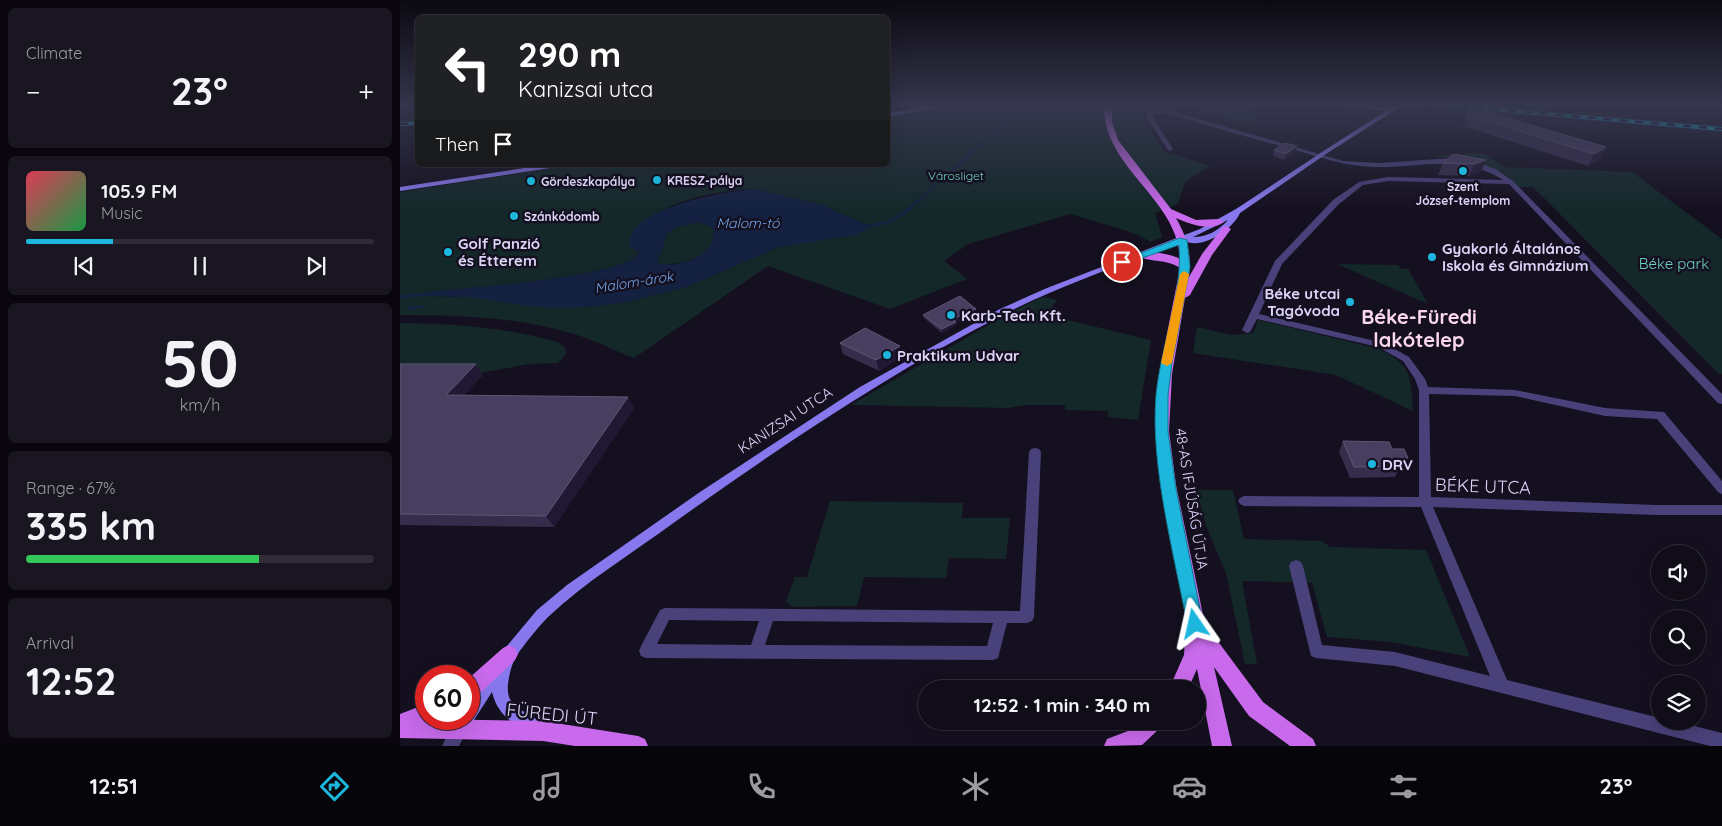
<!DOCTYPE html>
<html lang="en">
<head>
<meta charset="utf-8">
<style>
	:root { --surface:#100c18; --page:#191521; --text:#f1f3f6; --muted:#9c9ba2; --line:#302c37; --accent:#1db7dd }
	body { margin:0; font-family:Quicksand,sans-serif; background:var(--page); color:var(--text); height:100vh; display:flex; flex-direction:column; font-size:19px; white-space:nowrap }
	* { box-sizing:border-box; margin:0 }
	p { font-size:16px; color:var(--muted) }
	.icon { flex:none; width:28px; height:28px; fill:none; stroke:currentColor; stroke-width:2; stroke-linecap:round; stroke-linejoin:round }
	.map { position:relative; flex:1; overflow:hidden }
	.details { display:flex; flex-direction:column; gap:8px; padding:8px; background:#09070d; width:400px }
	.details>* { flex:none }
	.guide { position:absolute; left:15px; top:15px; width:475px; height:152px; border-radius:8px; box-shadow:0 5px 20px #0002,0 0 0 1px var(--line); background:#202124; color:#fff; overflow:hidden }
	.buttons { position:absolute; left:1251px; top:545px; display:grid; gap:10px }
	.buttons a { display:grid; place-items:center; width:55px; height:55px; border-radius:50%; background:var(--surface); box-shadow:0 5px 20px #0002,0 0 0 1px var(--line); font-size:25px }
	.speed { position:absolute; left:15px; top:665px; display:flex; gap:10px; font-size:25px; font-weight:700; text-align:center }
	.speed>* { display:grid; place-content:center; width:65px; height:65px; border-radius:50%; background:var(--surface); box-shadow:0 5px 20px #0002,0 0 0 1px var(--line); line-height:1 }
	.speed .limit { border:8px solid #d22; background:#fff; color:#111 }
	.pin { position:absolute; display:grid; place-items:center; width:42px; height:42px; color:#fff; margin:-21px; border:2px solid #fff; border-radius:50%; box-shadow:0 1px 5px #0007 }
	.me { position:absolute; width:55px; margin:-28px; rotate:349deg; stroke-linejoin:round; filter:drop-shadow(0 0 4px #0008) }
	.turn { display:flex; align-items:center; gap:18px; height:105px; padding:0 20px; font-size:22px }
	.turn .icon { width:65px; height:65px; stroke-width:2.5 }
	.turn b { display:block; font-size:35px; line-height:42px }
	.then { display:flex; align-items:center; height:48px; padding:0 20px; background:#0003; gap:10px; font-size:19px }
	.big { font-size:38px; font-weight:800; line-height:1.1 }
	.details .card { flex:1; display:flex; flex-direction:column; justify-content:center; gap:8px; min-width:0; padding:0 18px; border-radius:8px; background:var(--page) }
	.details .dial { align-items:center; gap:0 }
	.dial b { font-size:65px; line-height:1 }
	.song { display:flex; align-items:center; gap:15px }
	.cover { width:60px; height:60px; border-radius:8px; background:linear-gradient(135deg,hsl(350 70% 55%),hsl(140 70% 35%)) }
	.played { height:5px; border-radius:2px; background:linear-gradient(90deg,var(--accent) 25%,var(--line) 25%) }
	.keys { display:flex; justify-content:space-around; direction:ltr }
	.heat { display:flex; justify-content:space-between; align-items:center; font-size:28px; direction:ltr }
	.charge { height:8px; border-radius:4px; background:linear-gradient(90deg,#34c759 67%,var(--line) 0) }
	.trip { position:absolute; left:518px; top:680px; width:288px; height:50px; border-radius:25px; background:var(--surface); box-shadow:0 5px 20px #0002,0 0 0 1px var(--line); font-weight:800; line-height:50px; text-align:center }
	.dock { display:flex; height:80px; justify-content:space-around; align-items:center; background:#06050a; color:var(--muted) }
	.dock .icon { width:35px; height:35px }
	.dock .selected { color:var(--accent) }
	.dock b { font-size:22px; color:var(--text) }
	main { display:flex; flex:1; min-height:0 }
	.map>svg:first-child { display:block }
	.green { fill:#14282a; fill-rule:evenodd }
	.water { fill:#142141; fill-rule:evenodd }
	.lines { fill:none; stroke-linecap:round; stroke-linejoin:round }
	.stream-far1 { stroke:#142141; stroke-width:2.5 }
	.stream { stroke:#142141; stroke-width:3 }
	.street { fill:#494179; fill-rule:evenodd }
	.secondary { fill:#8779ed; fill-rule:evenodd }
	.primary { fill:#c86aeb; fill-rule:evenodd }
	.rail-casing { stroke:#1db7dd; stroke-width:4 }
	.rail { stroke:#151020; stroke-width:2.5; stroke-dasharray:8; stroke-linecap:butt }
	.wall { fill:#362c4c }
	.shaded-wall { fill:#211933 }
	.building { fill:#483e5f; stroke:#5f5677 }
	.route { fill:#1db7dd; stroke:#137790 }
	.slow { fill:#f59e0b }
	.poi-dot { fill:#1db7dd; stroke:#151020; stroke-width:2 }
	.labels { text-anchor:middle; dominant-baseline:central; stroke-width:5; stroke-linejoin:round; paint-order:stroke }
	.far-park-label { font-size:12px; fill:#6bd0c1; stroke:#151020 }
	.far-poi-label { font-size:12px; font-weight:bold; fill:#ddd5f9; stroke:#151020; text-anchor:start }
	.far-water-label { font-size:14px; font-style:italic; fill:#71a7ec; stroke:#151020 }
	.poi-label { font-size:15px; font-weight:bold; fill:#ddd5f9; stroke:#151020; text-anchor:start }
	.park-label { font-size:15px; fill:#6bd0c1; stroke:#151020 }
	.street-label { font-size:15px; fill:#ddd5f9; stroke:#151020 }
	.near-street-label { font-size:18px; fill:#ddd5f9; stroke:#151020 }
	.district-label { font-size:20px; font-weight:bold; fill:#fad7ea; stroke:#151020 }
</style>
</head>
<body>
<main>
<section class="details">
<div class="card"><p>Climate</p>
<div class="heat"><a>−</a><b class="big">23°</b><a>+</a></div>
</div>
<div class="card">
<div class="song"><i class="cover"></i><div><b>105.9 FM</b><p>Music</p></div></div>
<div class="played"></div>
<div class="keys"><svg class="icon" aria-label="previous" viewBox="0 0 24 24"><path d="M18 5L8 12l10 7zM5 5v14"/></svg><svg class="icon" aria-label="pause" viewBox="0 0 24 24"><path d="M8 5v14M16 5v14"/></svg><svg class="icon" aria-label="next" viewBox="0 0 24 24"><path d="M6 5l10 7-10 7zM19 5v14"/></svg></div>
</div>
<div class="card dial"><b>50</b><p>km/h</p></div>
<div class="card"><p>Range · 67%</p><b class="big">335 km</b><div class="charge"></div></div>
<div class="card"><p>Arrival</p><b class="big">12:52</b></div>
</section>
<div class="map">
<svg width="1322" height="746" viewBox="0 0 1322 746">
	<rect width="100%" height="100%" fill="#151020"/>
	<path class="green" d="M561 105H749L740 114 764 151 810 166 785 182 778 204 755 213 762 237 751 242 731 232 670 214 568 244 544 261 567 279 490 309 368 266 234 358C215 351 197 341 177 335 119 317 60 315 0 315V192L173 165H488V116ZM355 189 422 205 465 224 474 225 378 247 286 287 221 303 184 307 71 297 27 296 26 294 36 291C68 288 227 277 240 252L234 250V231C263 201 315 190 355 189Z
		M813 105H825L862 115 848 124 802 111Z
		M1077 153 1087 155 1103 167 1232 172 1322 239V374H1319L1133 187H1119L1104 173 1091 167 1034 156Z
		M298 222 310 226 314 230C313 233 314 239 312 242 306 259 275 266 260 264L257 260 264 246 266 234 277 227Z
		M937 264 998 265 1001 269H1008L1028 304Z
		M642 297 657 300 646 315 751 340 738 420 708 417V411L665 410V405H625L608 408 451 405 609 313Z
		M858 320 976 348C1011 363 1011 376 1013 411L936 375 793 353 797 327 831 335 853 333Z
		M0 323C54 324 105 327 157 342L165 347 166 354 158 363 129 364 86 372 0 370Z
		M796 490H833L844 539 922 541 930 547 1026 550 1070 657 991 642 927 637 912 583 842 581 857 664H845L826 573 806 526Z
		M430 501 563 503 562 518H610L606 559 549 558 546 578 464 577 457 606 392 607 386 601 395 577H407Z"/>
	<path class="water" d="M355 189 422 205 465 224 475 225 455 235 378 247 286 287 221 303 184 307 154 308 120 305 71 297 27 296 26 294 36 291C68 288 228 277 240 252L230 247C221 209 330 190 355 189ZM298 222 310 226 314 230C313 233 314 239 312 242 306 259 275 267 260 264L257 260 264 246 266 234 277 227Z"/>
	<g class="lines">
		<path class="stream-far1" d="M1006 107H1021
			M1036 107 1073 110
			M1080 110 1322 131
			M508 210 625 105"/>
		<path class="stream" d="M471 226 491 221 510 209
			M0 297 29 294
			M8 308 22 307"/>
		<path class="street" d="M752 109 768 110 943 161 979 163 1038 159H1057L1078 163 1096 169 1113 181 1322 394V404L1318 403 1109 184 988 181 963 185 939 204 882 264 859 314 984 343 1009 357 1025 379 1028 387 1115 390 1205 408 1264 412 1322 481V494L1318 492 1257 419 1205 416 1115 396 1029 394 1031 497 1257 505H1322V515H1257L1033 507 1107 680 1260 718V721H1274L1322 733V746H1310L995 666 916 658 911 656 889 566 891 562 896 560 901 562 903 566 922 645 995 652 1090 676 1021 507 844 506 840 504 838 501 840 498 844 496 1019 497V390L1015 379 1003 361 978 347 857 319 850 332 847 333 842 330 875 261 933 200 959 182 988 177 1103 180C1062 153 1021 168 976 167 946 167 920 157 891 149 849 137 807 126 766 113H754L752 114 753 118 773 149 770 151 768 150 747 118 746 114Z
			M635 448 639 449 641 452 634 617 632 621 627 623H607L598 658 593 660 246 658 241 656 239 651 241 646 260 610 265 608 620 611 629 452 631 449ZM269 620 359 621 351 645 257 644ZM373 621 593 623 587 646 365 645Z
			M60 720 66 722 68 728 59 746H42L54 722Z"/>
		<path class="secondary" d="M537 105H552L488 117V113Z
			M941 105H962L991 108 996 105H1003L929 152 840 213C833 229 803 250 785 241 725 264 662 284 605 314 489 373 377 449 272 524 231 554 185 582 148 617 140 625 120 649 115 659 111 666 109 676 108 684 105 714 133 708 141 726L139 732 133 734C113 725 97 714 92 692L74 720 69 723 64 720 63 719H69V701L90 669 97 668 101 653 137 610 167 585 300 492 460 387 600 309 647 288 800 229 836 209 925 150 986 111ZM828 220C818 231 807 237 793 237Z
			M144 165H160L157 167 0 191V187Z"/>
		<path class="primary" d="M704 105H712V122L718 140 771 209 796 220 819 219 824 222C811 232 789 224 776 218 787 237 792 255 789 277L802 254 823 227 826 226 831 229 812 255 790 295 785 298 772 374 769 431 776 485 805 624 863 702 913 739 916 746H890L849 716 814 667 832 746H812L797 669 788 689H769L784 655 785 636 789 630 761 485 755 431 759 374 780 268C766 258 747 263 737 255 744 249 772 254 780 259 778 198 703 169 704 105Z
			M109 645 115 648 118 654 115 660 76 697 69 699V678L103 648Z
			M26 704V719L143 721 238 736 245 739 248 746H175L143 741 0 738V714Z
			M738 721H763L760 728 742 745 704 746 707 739 728 731Z"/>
		<g class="rail-casing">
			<path id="rail" d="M1044 105 1322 129
				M0 124 18 123"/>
		</g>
		<use href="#rail" class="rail"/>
	</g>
	<path class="wall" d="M1069 109 1206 147 1200 159 1188 166 1063 126Z
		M874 150 896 152 884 160 873 156Z
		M1086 160 1081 172 1069 176 1038 175 1043 163Z
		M576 309V313L556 322V325L542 333 524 318 523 315Z
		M440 343 500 346 502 356 479 371 443 354Z
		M0 364H76L83 375 64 395 228 397 234 408 154 527 0 525Z
		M943 441 992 449 1008 458 1002 469H999L995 477 950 478 939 452Z"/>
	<path class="shaded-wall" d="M897 146 896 152 884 160 886 154Z
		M1206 147 1200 159 1188 166 1194 154Z
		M1086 160 1081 172 1069 176 1074 164Z
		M576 309V313L556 322V325L542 333V329L553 319Z
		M500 346 502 356 479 371 476 360Z
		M76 364 83 375 54 406 46 395Z
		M228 397 234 408 154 527 146 516Z"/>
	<path class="building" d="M1069 109H1077L1206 147 1194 154 1067 115Z
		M885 143 897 146 886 154 874 150Z
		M1053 154 1086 160 1074 164 1043 163Z
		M560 296 576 309 553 319 556 322 542 329 523 315Z
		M465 328 500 346 476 360 440 343Z
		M0 364H76L46 395 228 397 146 516 0 514Z
		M943 441 989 442 992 449H1004L1008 458H997L1000 466 954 467Z"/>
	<linearGradient id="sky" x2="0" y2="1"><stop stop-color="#0c0912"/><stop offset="0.5" stop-color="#35374e"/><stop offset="1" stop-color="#35374e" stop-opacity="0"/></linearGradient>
	<rect width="1322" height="210" fill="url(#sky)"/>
	<path class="route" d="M780 238 787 240 790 267 772 363 768 395V432L776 489 803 624 801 629 795 631 790 629 787 624C774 553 750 466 756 395 761 345 783 295 779 245L725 264 717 262Z"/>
	<path class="slow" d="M784 271 789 274 772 363 767 366 761 363 780 274Z"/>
	<g class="poi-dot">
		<circle cx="1063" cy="171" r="5"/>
		<circle cx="257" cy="180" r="5"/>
		<circle cx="131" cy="181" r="5"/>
		<circle cx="114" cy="216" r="5"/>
		<circle cx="48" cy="252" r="5"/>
		<circle cx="1032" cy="257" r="5"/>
		<circle cx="950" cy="302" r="5"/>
		<circle cx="551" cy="315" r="5"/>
		<circle cx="487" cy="355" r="5"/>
		<circle cx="972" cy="464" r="5"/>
	</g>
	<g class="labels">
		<g class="far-park-label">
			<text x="556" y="175">Városliget</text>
		</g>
		<g class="far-poi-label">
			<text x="267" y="180">KRESZ-pálya</text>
			<text x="141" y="181">Gördeszkapálya</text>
			<text x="1063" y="186" text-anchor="middle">Szent<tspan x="1063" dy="14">József-templom</tspan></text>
			<text x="124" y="216">Szánkódomb</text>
		</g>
		<g class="far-water-label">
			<text x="348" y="223">Malom-tó</text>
			<text transform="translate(234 282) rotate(-9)">Malom-árok</text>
		</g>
		<g class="poi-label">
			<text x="58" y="243">Golf Panzió<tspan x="58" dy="17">és Étterem</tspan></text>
			<text x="1042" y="248">Gyakorló Általános<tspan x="1042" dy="17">Iskola és Gimnázium</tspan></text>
			<text x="940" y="293" text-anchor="end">Béke utcai<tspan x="940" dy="17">Tagóvoda</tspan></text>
			<text x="561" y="315">Karb-Tech Kft.</text>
			<text x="497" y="355">Praktikum Udvar</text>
			<text x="982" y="464">DRV</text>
		</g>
		<g class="park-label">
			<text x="1274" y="263">Béke park</text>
		</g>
		<g class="street-label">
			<text transform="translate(385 420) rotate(-33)">KANIZSAI UTCA</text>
			<text transform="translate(792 499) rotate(81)">48-AS IFJÚSÁG ÚTJA</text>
		</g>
		<g class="near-street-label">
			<text transform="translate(1083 486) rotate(2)">BÉKE UTCA</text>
			<text transform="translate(152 714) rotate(6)">FÜREDI ÚT</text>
		</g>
		<g class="district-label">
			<text x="1019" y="316">Béke-Füredi<tspan x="1019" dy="23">lakótelep</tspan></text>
		</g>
	</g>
</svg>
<div class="buttons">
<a><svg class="icon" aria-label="sound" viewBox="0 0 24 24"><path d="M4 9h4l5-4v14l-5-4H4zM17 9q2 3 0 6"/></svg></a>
<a><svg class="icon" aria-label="search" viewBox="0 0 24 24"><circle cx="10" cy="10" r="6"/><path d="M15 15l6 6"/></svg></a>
<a><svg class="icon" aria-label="layers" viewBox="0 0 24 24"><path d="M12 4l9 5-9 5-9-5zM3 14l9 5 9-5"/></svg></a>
</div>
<div class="speed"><div class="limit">60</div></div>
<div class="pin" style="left:722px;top:262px;background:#d93025"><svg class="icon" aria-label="arrive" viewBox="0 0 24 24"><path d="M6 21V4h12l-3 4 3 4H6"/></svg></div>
<svg class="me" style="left:795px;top:624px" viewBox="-20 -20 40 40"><path d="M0-17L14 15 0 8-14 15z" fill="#1db7dd" stroke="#fff" stroke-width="4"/></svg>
<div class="trip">12:52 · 1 min · 340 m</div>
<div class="guide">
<div class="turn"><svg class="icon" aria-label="left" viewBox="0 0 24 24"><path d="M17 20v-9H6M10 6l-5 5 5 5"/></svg><div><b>290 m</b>Kanizsai utca</div></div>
<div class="then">Then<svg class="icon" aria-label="arrive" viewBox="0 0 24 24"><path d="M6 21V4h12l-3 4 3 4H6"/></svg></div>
</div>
</div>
</main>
<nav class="dock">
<b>12:51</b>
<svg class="icon selected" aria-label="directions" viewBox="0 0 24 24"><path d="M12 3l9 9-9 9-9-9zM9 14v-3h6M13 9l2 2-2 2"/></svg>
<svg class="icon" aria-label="music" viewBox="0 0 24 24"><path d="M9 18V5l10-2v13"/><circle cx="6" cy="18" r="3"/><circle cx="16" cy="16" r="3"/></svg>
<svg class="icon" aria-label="phone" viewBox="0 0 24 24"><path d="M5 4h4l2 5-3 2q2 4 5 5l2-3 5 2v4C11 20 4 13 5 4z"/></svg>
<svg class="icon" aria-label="climate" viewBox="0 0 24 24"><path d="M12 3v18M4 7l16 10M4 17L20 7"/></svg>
<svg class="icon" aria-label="car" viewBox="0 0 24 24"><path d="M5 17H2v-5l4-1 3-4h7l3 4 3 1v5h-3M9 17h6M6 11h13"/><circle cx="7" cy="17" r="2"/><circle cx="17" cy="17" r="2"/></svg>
<svg class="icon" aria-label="filters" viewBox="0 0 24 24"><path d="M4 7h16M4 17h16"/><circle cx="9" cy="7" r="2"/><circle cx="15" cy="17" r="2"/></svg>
<b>23°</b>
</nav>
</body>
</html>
